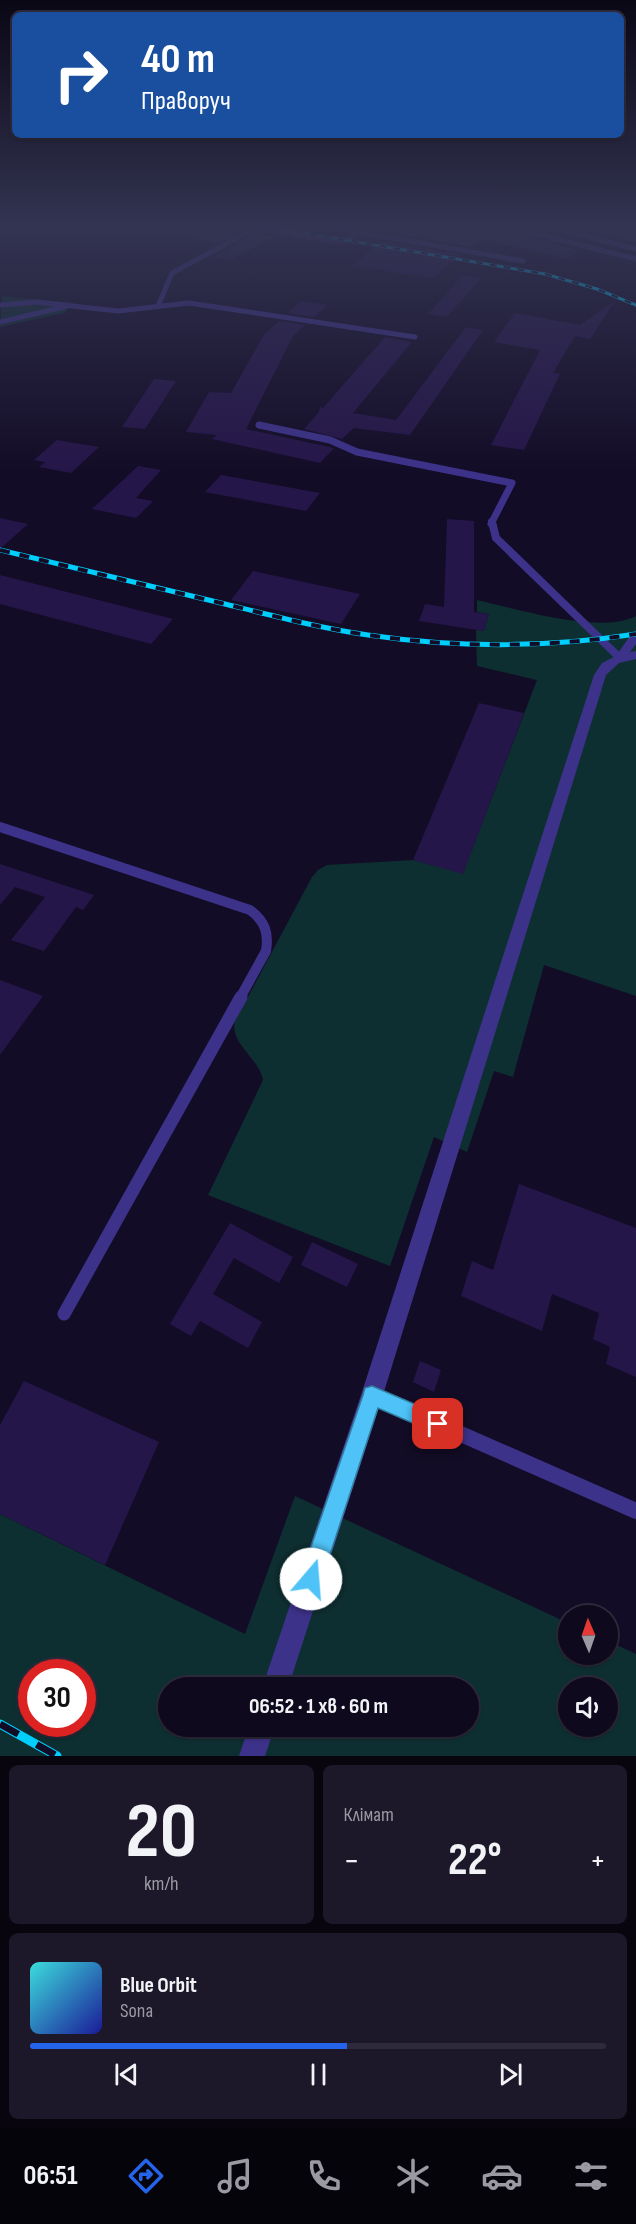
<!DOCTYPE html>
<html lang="uk">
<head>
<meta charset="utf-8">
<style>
	:root { --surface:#0e091c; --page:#1c1729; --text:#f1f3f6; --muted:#9b9aa3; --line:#2e2a3b; --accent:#2563eb }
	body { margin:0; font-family:"Sofia Sans Condensed",sans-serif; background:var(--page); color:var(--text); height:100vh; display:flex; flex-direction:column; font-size:22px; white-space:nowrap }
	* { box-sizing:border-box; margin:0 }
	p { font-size:20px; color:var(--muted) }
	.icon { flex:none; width:33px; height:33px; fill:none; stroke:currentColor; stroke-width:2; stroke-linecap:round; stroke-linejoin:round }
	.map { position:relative; height:1756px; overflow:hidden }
	.sheet { display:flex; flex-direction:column; gap:9px; padding:9px; background:#08050f; flex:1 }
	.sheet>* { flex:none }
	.guide { position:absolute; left:12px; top:12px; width:612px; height:126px; border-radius:9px; box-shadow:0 2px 4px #0004,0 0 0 2px var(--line); background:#1a4fa0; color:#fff; overflow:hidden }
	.needle { width:39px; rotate:358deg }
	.buttons { position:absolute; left:558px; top:1605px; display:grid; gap:12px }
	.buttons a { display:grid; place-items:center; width:60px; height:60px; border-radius:50%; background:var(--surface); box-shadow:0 2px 4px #0004,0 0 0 2px var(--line); font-size:30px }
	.speed { position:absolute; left:18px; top:1659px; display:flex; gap:12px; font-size:30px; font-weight:700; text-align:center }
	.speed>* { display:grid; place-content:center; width:78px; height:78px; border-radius:50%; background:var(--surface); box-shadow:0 2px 4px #0004,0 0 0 2px var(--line); line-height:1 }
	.speed .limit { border:9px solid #d22; background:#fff; color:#111 }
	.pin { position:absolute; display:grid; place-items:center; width:51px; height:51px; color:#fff; margin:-26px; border-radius:12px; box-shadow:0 3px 9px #0006 }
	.me { position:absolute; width:66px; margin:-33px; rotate:18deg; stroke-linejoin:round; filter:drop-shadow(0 0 4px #0008) }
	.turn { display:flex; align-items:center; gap:21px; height:126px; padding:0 30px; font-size:27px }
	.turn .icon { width:78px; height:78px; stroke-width:2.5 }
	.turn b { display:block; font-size:42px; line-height:51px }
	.big { font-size:45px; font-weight:700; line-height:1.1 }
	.sheet .tile { flex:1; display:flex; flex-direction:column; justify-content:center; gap:9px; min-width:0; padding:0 21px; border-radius:9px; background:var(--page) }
	.sheet .dial { align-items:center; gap:0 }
	.dial b { font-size:78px; line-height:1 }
	.song { display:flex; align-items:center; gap:18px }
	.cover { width:72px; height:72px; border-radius:9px; background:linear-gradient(135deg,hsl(180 70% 55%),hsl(240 70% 35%)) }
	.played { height:6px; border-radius:3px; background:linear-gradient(90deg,var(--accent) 55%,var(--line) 55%) }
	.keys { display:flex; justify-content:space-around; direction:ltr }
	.heat { display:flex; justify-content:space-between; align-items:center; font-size:33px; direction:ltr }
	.sheet .tiles { flex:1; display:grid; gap:9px; grid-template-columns:1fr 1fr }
	.tile:last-child { grid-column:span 2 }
	.trip { position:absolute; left:158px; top:1677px; width:321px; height:60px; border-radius:30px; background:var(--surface); box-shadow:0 2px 4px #0004,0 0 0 2px var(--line); font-weight:700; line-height:60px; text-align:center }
	.dock { display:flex; height:96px; justify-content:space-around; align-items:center; background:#06040b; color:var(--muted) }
	.dock .icon { width:42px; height:42px }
	.dock .current { color:var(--accent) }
	.dock b { font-size:27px; color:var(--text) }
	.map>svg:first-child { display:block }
	.green { fill:#0e2f31; fill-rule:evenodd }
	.building { fill:#251649 }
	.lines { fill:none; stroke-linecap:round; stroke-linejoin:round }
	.service-far5 { stroke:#3d328a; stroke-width:5 }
	.service-far4 { stroke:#3d328a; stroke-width:7 }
	.service-far3 { stroke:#3d328a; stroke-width:8 }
	.service-far2 { stroke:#3d328a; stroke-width:10 }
	.service-far1 { stroke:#3d328a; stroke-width:13 }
	.service { stroke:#3d328a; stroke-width:16 }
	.minor { fill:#3d328a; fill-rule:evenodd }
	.rail-far2-casing { stroke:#00cefc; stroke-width:3 }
	.rail-far1-casing { stroke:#00cefc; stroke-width:5 }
	.rail-casing { stroke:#00cefc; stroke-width:9 }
	.rail-far2 { stroke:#130c26; stroke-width:2; stroke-dasharray:7; stroke-linecap:butt }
	.rail-far1 { stroke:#130c26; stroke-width:4; stroke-dasharray:10; stroke-linecap:butt }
	.rail { stroke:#130c26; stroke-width:7; stroke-dasharray:21; stroke-linecap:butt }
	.route { fill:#4fc3f7; stroke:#337fa1; stroke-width:1.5 }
</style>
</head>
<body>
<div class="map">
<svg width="636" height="1756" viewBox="0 0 636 1756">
	<rect width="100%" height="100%" fill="#130c26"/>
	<path class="green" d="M576 227H636V242Z
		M2 296 74 303 64 313 0 327Z
		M477 600C517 609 600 635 636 616V996L544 965 513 1077 494 1071 467 1152 434 1137 390 1266 208 1195 263 1080C260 1059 229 1043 235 1021L312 877 318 870 327 865 413 860 463 873 537 680 477 666 476 630 484 631 489 614 477 612Z
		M295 1496 568 1623V1654H608V1641L636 1654V1756H0V1514L245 1634ZM32 1672H82V1724H32ZM168 1688H468V1726H168ZM568 1688H608V1726H568Z"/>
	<path class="building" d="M173 227H248L218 243 172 234Z
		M410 227 431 231 432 227H503L507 232 636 264V265L580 250 567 259 486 240 472 247 399 234Z
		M255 234 274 237 232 260 213 257Z
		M381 241 461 255 433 278 352 266Z
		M463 275 481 278 447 317 428 314Z
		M301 301 328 305 314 317 288 313Z
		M615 301 590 339 575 336 553 373 560 374 524 450 491 445 540 350 494 342 515 313 580 325Z
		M279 321 305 325 293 336 246 429 334 448 320 463 212 439 217 435 186 432 209 392 231 393 263 336Z
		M466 327 483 330 410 435 354 428 342 439 304 429 319 412 320 407 323 408 385 337 412 342 353 413 396 420Z
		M154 379 176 381 145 429 122 427Z
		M57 440 68 442 99 447 71 473 39 467 45 462 34 460Z
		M138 466 161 470 136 498 153 501 136 518 92 509Z
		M221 475 320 493 306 511 205 492Z
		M0 518 28 524 0 549Z
		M447 519 474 521V612L489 614 484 631 419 621 425 604 444 607Z
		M253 571 360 594 341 624 231 600Z
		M0 575 173 619 151 644 0 604Z
		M479 703 524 713 463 874 413 860Z
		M0 864 94 895 83 910 76 907 44 951 11 940 45 897 15 887 0 905Z
		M0 980 43 996 0 1055Z
		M519 1184 636 1228V1377L606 1364 610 1347 593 1339 599 1313 552 1294 542 1331 461 1296 472 1261 493 1270Z
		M230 1223 293 1257 279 1283 234 1258 213 1294 262 1322 248 1348 200 1321 191 1336 170 1324Z
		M312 1242 358 1264 347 1287 301 1265Z
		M420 1361 441 1370 434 1392 413 1382Z
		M24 1381 159 1442 105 1565 0 1514V1425Z"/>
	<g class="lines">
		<path class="service-far5" d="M329 227 523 261
			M508 227 636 259
			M550 227 636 249
			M0 305 36 302 118 311 189 303 415 337
			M158 306 172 273 254 229 342 242 359 232
			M0 322 64 307"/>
		<path class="service-far4" d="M259 425 330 440 357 452 512 483 491 524"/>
		<path class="service-far3" d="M492 522 496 538 620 658"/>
		<path class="service-far2" d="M0 827 250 910C265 921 269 933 266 951L240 998"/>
		<path class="service-far1" d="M64 1314 241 997"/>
		<path class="service" d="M372 1395 636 1511"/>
		<path class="minor" d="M636 632V644L630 652 636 651V659L619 663 606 675 383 1395 288 1688H262L361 1395 594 675 602 663 616 656 632 633Z
			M249 1726H275L265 1756H239Z"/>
		<g class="rail-far2-casing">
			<path id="rail-far2" d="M269 227 545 274 597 289 636 305"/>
		</g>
		<g class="rail-far1-casing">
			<path id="rail-far1" d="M0 550C74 568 148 586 221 603 270 615 319 628 368 635 457 648 547 648 636 634"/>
		</g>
		<g class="rail-casing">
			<path id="rail" d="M0 1724 57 1756"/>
		</g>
		<use href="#rail-far2" class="rail-far2"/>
		<use href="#rail-far1" class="rail-far1"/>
		<use href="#rail" class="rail"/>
	</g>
	<linearGradient id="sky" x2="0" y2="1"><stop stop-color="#0a0715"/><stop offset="0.48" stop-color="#333452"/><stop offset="1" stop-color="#333452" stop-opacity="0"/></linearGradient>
	<rect width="636" height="472" fill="url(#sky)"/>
	<path class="route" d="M372 1386 445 1417 448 1424 445 1431 438 1434 378 1408 322 1579 319 1587 311 1590 304 1587 300 1579 363 1395 365 1388Z"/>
</svg>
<div class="buttons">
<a><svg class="needle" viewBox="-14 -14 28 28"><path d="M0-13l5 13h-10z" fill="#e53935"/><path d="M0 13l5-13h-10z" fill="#9b9aa3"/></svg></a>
<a><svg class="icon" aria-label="sound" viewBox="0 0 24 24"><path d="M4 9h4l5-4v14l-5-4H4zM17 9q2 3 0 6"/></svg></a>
</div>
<div class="speed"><div class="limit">30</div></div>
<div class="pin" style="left:438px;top:1424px;background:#d93025"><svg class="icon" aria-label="arrive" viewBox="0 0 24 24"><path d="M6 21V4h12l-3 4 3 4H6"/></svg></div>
<svg class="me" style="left:311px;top:1579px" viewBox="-20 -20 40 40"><circle r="19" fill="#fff"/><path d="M0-13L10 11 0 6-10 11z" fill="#4fc3f7"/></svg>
<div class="trip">06:52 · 1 хв · 60 m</div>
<div class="guide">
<div class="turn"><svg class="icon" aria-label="right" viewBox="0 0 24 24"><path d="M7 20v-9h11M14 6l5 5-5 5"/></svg><div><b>40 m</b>Праворуч</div></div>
</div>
</div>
<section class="sheet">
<div class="tiles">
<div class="tile dial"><b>20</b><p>km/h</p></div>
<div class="tile"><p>Клімат</p>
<div class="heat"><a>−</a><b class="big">22°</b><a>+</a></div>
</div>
<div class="tile">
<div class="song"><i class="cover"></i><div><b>Blue Orbit</b><p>Sona</p></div></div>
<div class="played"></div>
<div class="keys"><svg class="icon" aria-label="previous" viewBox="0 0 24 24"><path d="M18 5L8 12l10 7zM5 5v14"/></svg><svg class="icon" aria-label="pause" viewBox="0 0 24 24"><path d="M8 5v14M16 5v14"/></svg><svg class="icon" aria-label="next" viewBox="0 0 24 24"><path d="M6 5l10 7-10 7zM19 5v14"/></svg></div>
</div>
</div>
</section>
<nav class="dock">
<b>06:51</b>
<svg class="icon current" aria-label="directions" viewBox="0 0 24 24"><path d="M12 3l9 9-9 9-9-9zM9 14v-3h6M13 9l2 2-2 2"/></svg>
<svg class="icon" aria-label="music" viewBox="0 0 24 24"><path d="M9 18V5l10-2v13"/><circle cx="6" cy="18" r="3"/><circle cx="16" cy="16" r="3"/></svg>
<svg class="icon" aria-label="phone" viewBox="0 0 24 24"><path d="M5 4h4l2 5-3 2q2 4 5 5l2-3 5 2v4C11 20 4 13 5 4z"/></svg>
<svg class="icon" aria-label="climate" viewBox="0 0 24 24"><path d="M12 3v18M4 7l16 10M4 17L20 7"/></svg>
<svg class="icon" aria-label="car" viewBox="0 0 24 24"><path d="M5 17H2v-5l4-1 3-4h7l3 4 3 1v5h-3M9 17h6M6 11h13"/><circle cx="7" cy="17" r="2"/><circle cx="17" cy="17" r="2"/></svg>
<svg class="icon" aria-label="filters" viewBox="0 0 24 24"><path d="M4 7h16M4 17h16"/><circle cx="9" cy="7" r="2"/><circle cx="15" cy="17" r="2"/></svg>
</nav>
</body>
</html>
